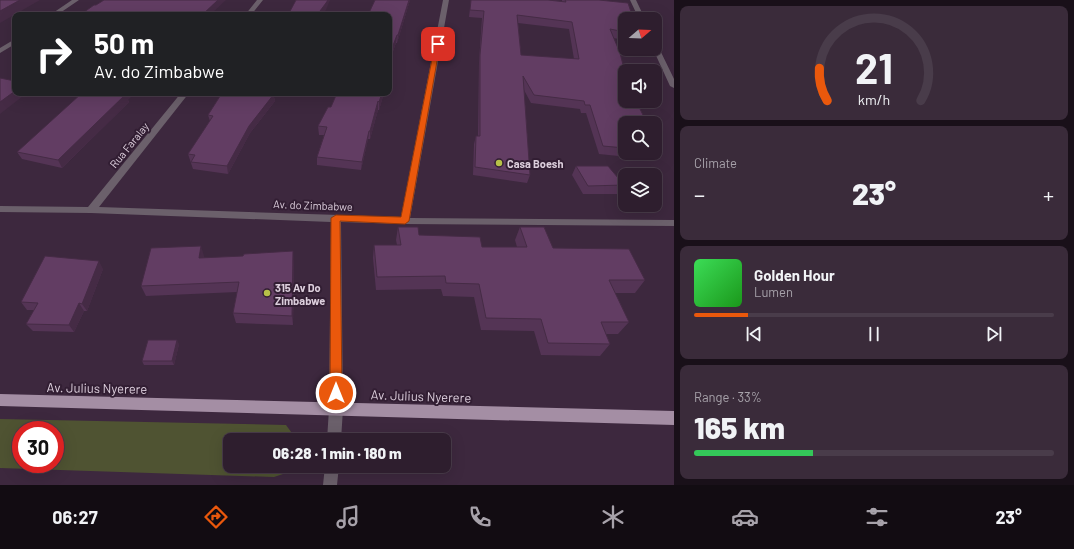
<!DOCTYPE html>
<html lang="en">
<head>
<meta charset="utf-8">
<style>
	:root { --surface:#2e1e2e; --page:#3a2b3a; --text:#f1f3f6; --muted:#a7a2aa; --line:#493c4a; --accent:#ea580c }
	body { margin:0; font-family:Barlow,sans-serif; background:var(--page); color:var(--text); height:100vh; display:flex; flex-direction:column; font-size:15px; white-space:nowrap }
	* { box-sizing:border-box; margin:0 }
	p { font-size:13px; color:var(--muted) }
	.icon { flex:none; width:22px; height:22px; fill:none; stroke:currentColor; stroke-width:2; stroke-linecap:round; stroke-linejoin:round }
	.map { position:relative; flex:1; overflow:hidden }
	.side { display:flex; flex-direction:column; gap:6px; padding:6px; background:#191019; width:400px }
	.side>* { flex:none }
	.top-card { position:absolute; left:12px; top:12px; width:380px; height:84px; border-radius:8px; box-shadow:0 4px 16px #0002,0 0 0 1px var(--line); background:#202124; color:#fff; overflow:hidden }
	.needle { width:26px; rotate:71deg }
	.buttons { position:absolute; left:618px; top:12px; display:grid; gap:8px }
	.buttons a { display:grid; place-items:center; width:44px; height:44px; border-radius:8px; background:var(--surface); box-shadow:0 4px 16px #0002,0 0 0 1px var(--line); font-size:20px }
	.speed { position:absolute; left:12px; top:421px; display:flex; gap:8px; font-size:20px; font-weight:700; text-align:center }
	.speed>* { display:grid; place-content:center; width:52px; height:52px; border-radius:50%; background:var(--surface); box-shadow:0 4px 16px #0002,0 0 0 1px var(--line); line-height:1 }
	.speed .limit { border:6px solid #d22; background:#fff; color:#111 }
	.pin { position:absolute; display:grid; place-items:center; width:34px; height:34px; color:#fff; margin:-17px; border-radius:8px; box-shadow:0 2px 6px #0006 }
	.me { position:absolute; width:44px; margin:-22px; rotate:0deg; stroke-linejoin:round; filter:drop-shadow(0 0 3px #0008) }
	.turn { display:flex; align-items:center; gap:14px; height:84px; padding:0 16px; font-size:18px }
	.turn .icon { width:52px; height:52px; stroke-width:2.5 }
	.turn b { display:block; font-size:28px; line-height:34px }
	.big { font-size:30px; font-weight:800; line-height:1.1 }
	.side .card { flex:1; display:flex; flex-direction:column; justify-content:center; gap:6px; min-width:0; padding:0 14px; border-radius:8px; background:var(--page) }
	.side .dial { align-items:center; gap:0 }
	.dial svg { height:104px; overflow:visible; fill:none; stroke:var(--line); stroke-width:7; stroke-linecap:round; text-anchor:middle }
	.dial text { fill:var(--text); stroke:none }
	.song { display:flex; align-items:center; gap:12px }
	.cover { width:48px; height:48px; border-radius:6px; background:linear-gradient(135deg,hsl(130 70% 55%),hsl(120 70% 35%)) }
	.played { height:4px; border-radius:2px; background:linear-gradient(90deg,var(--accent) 15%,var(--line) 15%) }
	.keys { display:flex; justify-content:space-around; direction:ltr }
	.heat { display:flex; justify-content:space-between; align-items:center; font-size:22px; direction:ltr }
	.charge { height:6px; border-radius:3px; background:linear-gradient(90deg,#34c759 33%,var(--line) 0) }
	.trip { position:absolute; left:223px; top:433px; width:228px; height:40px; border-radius:8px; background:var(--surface); box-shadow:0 4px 16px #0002,0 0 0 1px var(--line); font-weight:800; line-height:40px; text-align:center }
	.tab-bar { display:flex; height:64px; justify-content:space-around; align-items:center; background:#120c12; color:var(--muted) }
	.tab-bar .icon { width:28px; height:28px }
	.tab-bar .current { color:var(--accent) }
	.tab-bar b { font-size:18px; color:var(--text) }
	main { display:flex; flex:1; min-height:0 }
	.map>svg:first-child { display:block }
	.green { fill:#4f5332; fill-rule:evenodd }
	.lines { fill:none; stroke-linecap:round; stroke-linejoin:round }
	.minor { fill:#6b606b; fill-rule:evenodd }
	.major { fill:#a48ea4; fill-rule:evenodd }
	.wall { fill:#543455; fill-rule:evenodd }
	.shaded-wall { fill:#452b45 }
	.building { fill:#623d63; stroke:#452b45; fill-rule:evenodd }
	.route { fill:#ea580c; stroke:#983908 }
	.poi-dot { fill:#b7c148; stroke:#321e33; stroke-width:1.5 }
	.labels { text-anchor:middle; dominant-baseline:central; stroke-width:4; stroke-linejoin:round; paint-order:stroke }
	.street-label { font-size:11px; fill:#dccedc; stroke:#321e33 }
	.poi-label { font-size:11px; font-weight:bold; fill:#dccedc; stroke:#321e33; text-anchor:start }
	.near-street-label { font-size:13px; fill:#dccedc; stroke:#321e33 }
</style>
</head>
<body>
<main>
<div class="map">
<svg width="674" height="485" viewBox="0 0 674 485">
	<rect width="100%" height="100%" fill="#3d283e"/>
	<path class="green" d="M0 419 286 425 297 440H230V466H294V468L286 473 274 477 0 468ZM21 430H55V464H21Z"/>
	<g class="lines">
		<path class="minor" d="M72 0H79L57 15H50Z
			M257 0H263L251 15H245Z
			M443 0H449L410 218 674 220V226L405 224 341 222 343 409 341 440H327L329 409 331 222 91 213 0 212V206L88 207 181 93H189L99 207 401 217Z
			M630 0H636L645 19H639Z
			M15 39V44L0 53V48Z
			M655 44 658 46 674 79V88L670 86 653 49H655Z
			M325 466H339L337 485H323Z"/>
		<path class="major" d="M0 394 674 411V425L0 406Z"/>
	</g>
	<path class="wall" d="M410 0 397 43H396L389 62V15Z
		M471 0H548L562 1V0H599L625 19V40L613 38 625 123V153H652L648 159 599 154 586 113H581L580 109 531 103 524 90 530 175 527 183 473 175 474 144 476 136H478L479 62 482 18 469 17ZM518 23 569 29 574 59 521 55Z
		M222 93H276L274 97 275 101 250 133 228 174 193 169 188 154 210 121 208 115Z
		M337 93H384L379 110H378L370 139H368L361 170 317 165V157L324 135H319L318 126 331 107Z
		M128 100 129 102 62 168 22 159 17 152Z
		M576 166 624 185 619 194H583L572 175Z
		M398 227 419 235 482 247H517L515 240 520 227 553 248 645 280 635 293H615L629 322 618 334H606L610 344 600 356 541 355 534 331 481 330 474 297 443 296 441 289 376 290 373 258 374 245H397L396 240Z
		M204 256V258L294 262 293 325 236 323 233 313 237 292 146 296 141 286Z
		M103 269 87 311H84L74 332 33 331 26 324 34 310H27L21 302Z
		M179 344 174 365H144L142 361Z"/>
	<path class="shaded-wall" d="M20 0H40L0 23V11Z
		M218 0H226L210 15H202Z
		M328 0H330L326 10 322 15H317Z
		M409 0H410L397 43 398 35Z
		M397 35 396 43 389 62V56Z
		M15 91V93H27L0 114V102Z
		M125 93H135L128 100 129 102 62 168 58 160Z
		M271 93H276L274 97 275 101 250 133 228 174 227 166 249 126Z
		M382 93H384L379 110V102Z
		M378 101V110L370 139V131Z
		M369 131 368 139 361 170 362 162Z
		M201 246 204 256 202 268 199 258Z
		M293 251 294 262 293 325 292 316Z
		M99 261 103 269 87 311 82 304Z
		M79 303 84 311 74 332 69 325Z
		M177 340 179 344 174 365 172 361Z"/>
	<path class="building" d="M0 0H20L0 11Z
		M104 0H218L202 15H80L94 5H96Z
		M296 0H328L326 3 317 15H288Z
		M375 0H409L398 35H397L389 56V15H368Z
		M471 0H548L566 2 565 0H599L628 3 631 12H635L637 19H625V32L610 29 620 53 625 73V101H636L647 123H625V148L603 146 590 105H585L584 101 534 95 523 76 530 175 475 167 476 136H480V55L484 11 470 10ZM517 15 572 22 579 59 521 55Z
		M0 78 15 81V91L0 102Z
		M82 93H125L124 94H126L58 160 17 152Z
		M222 93H271V94H274L249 126 227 166 191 162 195 155 188 154 213 116 208 115Z
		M337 93H382L379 102 378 101 370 131H369L362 162 317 157 327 127 318 126 328 107H331Z
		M576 166H608L624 185 588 186Z
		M398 227H418L419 235 480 237 482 247H527L520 227H544L553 248 629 249 645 280H609L629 322H601L610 344 548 343 541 319 486 318 479 284 446 283 445 276 377 277 374 245H401Z
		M201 246 199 258 243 256 244 254 293 251 292 316 233 313 239 282 141 286 151 248Z
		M45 256 99 261 82 304 79 303 69 325 26 324 38 303 21 302Z
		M148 340H177L172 361H142Z"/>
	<path class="route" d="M438 42 440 44 409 221 405 224 340 221 342 393 340 397 336 398 332 397 330 393 331 218 336 215 401 217 435 44Z"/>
	<g class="poi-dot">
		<circle cx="499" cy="163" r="4"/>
		<circle cx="267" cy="293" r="4"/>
	</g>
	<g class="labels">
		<g class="street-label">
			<text transform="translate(129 145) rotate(-51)">Rua Faralay</text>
			<text transform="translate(313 205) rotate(2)">Av. do Zimbabwe</text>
		</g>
		<g class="poi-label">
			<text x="507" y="163">Casa Boesh</text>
			<text x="275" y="287">315 Av Do<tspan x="275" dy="13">Zimbabwe</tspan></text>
		</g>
		<g class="near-street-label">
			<text transform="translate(97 388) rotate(1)">Av. Julius Nyerere</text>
			<text transform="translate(421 396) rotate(2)">Av. Julius Nyerere</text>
		</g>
	</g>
</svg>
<div class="buttons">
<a><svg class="needle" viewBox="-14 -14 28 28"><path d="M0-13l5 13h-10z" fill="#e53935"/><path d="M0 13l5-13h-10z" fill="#a7a2aa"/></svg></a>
<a><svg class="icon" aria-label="sound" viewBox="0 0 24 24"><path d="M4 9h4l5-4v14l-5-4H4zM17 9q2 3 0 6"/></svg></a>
<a><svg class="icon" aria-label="search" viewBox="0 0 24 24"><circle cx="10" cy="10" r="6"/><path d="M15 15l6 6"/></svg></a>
<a><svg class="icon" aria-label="layers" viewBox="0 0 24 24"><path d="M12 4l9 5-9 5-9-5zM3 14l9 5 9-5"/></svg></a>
</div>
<div class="speed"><div class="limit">30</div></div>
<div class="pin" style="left:438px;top:44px;background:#d93025"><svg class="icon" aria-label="arrive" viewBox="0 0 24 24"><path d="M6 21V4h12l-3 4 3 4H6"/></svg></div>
<svg class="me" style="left:336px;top:393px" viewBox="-20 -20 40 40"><circle r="17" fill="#ea580c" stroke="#fff" stroke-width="3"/><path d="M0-11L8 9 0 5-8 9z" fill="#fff"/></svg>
<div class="trip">06:28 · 1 min · 180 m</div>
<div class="top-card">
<div class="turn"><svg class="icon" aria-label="right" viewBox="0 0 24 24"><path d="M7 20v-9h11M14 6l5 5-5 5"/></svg><div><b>50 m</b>Av. do Zimbabwe</div></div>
</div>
</div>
<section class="side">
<div class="card dial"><svg viewBox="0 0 100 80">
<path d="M14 69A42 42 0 1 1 86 69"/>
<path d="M14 69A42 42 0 0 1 8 44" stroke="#ea580c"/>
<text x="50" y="56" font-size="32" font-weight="700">21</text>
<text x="50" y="72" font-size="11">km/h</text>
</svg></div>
<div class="card"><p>Climate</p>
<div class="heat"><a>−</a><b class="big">23°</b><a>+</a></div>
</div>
<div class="card">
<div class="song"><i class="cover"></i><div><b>Golden Hour</b><p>Lumen</p></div></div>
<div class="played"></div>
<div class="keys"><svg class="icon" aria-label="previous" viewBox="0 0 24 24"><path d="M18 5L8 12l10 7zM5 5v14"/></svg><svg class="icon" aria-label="pause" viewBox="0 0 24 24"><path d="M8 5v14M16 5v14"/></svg><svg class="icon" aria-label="next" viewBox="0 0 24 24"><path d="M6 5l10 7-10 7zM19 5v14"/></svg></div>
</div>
<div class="card"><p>Range · 33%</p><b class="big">165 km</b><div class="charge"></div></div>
</section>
</main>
<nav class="tab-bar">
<b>06:27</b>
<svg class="icon current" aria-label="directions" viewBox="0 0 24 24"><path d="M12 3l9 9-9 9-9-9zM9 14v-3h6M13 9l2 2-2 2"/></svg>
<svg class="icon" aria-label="music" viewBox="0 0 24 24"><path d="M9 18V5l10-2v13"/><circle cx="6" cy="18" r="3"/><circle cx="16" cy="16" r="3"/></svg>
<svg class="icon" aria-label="phone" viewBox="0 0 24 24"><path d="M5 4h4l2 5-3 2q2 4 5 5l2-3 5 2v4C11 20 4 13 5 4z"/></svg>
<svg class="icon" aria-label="climate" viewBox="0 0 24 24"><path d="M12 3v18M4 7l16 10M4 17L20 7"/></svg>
<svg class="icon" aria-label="car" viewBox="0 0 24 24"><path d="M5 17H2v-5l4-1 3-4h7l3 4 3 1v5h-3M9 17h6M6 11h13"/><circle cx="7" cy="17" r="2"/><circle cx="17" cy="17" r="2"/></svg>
<svg class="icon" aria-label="filters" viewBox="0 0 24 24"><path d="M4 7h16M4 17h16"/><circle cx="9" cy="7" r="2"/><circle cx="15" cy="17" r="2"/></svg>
<b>23°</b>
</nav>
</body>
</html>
